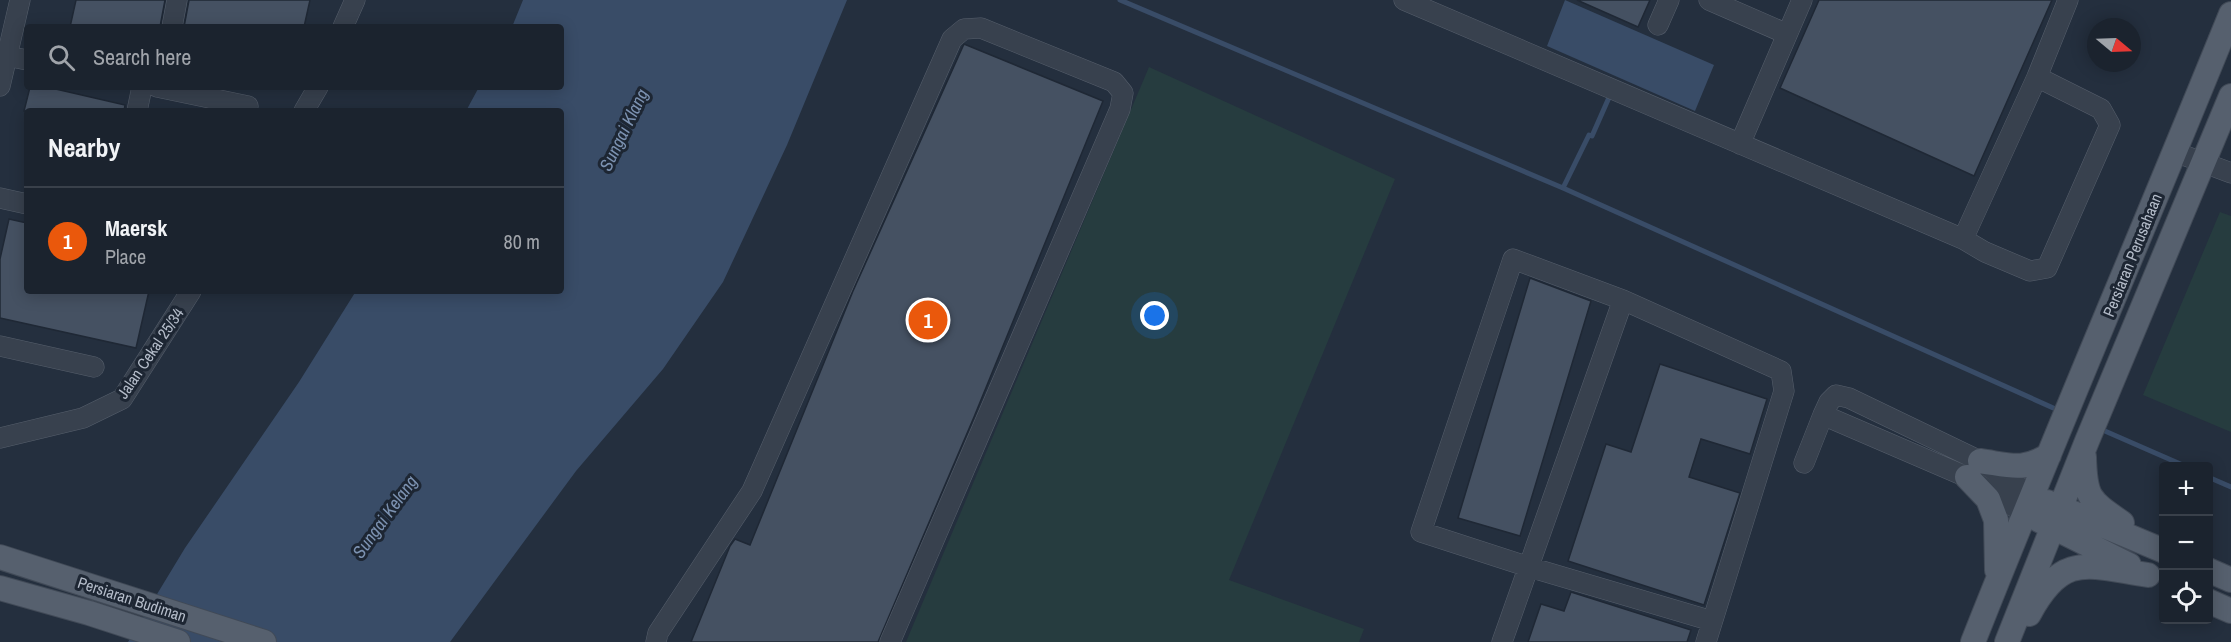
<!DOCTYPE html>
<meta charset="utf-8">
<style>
body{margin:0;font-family:"Archivo Narrow",sans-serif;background:#242b36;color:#f1f3f6}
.controls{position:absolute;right:18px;bottom:18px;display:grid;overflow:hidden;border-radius:6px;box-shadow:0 3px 15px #0003}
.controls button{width:54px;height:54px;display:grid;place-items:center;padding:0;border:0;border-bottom:2px solid #39404a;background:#1b232e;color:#f1f3f6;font:30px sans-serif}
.compass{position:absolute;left:2087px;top:18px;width:54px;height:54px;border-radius:50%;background:#1b232e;box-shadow:0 3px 15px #0003;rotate:109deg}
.you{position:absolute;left:1155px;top:316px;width:21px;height:21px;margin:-15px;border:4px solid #fff;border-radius:50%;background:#1a73e8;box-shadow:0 0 0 9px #1a73e833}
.badge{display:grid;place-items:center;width:39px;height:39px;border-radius:50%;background:#ea580c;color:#fff;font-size:20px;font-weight:700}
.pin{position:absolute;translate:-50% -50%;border:3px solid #fff;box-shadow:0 2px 6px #0006}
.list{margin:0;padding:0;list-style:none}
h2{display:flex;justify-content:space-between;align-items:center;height:78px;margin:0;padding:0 24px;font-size:26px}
h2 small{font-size:20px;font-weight:400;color:#a0a4aa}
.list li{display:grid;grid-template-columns:39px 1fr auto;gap:18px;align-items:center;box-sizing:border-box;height:108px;padding:0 24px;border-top:2px solid #39404a}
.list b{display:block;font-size:22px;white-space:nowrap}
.list p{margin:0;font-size:20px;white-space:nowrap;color:#a0a4aa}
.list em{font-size:20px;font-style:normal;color:#a0a4aa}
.icon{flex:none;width:33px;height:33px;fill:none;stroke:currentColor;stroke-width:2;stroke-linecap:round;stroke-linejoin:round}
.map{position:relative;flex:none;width:2231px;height:642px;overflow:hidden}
.search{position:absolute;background:#1b232e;box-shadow:0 3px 15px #0003;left:24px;top:24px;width:540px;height:66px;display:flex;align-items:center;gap:15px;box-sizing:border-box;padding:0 21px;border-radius:6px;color:#a0a4aa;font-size:22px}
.panel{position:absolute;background:#1b232e;box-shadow:0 3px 15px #0003;left:24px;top:108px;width:540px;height:186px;border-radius:6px}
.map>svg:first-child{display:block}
.green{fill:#263c3f}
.water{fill:#394c67}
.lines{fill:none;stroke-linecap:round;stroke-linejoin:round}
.stream{stroke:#394c67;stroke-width:5}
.building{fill:#455162;stroke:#1f2835;stroke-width:1.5}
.minor-casing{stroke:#565f6c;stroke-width:21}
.major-casing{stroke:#414a57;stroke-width:26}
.minor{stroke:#38414e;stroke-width:20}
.major{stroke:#56606e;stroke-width:24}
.labels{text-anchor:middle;stroke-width:6;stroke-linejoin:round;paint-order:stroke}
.street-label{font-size:16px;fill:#b4bcc9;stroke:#1d2633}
.water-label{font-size:18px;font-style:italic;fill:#7c92b1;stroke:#1d2633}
</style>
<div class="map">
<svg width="2231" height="642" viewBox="0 0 2231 642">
<rect width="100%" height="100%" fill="#242f3e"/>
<path class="green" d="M 1149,67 L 1395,179 L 1229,580 L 1364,629 L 1359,642 L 906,642 Z
M 2220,212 L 2231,216 L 2231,432 L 2143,395 Z"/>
<path class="water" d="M 523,0 L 847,0 L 787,145 L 723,282 L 663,369 L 576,471 L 450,642 L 128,642 L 185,548 L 299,382 L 356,291 L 561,291 L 561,111 L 466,111 L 479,87 L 561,87 L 561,27 L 512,27 Z
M 1565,0 L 1714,65 L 1695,111 L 1547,46 Z"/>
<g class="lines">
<path class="stream" d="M 1120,0 L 1563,188 L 2060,411
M 1563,188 L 1589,135 L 1592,136 L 1611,93
M 2098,428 L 2185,466
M 2208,477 L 2231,487"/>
</g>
<path class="building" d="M 76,0 L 165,0 L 160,27 L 70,27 Z
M 189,0 L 310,0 L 304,27 L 184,27 Z
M 1577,0 L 1650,0 L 1638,27 Z
M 1819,0 L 2052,0 L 1974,176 L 1780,88 Z
M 964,44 L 1103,101 L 974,417 L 878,642 L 691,642 L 730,546 L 735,539 L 750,545 L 853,291 Z
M 30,87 L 47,87 L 125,105 L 124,111 L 24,111 Z
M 9,219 L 27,223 L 27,291 L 149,291 L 136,348 L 0,318 L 0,259 Z
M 1530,278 L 1591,301 L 1520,536 L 1458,518 Z
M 1660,364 L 1767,399 L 1750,454 L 1701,439 L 1689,477 L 1740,493 L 1704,605 L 1568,561 L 1606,444 L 1631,452 Z
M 1571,592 L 1691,630 L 1687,642 L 1528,642 L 1541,604 L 1564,611 Z"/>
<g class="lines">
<defs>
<path id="minor" d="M 1404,0 L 1963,239 L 2037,77 L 2068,0
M 1709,0 L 1787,34
M 1658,25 L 1669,0
M 172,27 L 177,0
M 343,27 L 355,0
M 7,56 L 27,60
M 0,86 L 20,0
M 157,87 L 248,106
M 137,111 L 142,87
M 304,111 L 318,87
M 1740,144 L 1802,0
M 2175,152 L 2231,173
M 0,198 L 27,204
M 1963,239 L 1985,252 L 2030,271 L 2047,268 L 2110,125 L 2101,109 L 2037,77
M 1623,300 L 1513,259 L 1421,532 L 1529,567 L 1712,621
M 0,346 L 94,367
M 0,438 L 83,418 L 122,399 L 191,291
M 1804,463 L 1823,415
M 2024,513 L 1967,477 L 1823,415 L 1829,402 L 1836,395 L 1849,398 L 1980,461 L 2031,495
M 656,642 L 658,633 L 752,491 L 952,39 L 964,29 L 981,28 L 1114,82 L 1123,93 L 1120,109 L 890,642
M 1502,642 L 1623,300 L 1781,371 L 1784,391 L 1706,642"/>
<path id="major" d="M 2084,457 C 2085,498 2089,500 2122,523
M 1980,461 C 2009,465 2023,472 2049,455
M 1967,477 L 1988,499 L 1996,520 L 1997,570
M 2047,502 L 2164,551
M 2039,520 L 2129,565
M 0,557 L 264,642
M 2208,570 L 2231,580
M 0,588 L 89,613 L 178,642
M 2208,601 L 2231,611
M 2029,614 C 2063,551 2088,566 2148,575
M 1973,642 C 2056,432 2146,224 2231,14
M 2007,642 L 2087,441 L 2231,96"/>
</defs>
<use href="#minor" class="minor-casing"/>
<use href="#major" class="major-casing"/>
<use href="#minor" class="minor"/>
<use href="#major" class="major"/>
</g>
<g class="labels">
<g class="street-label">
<text transform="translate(2132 255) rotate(-68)" y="6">Persiaran Perusahaan</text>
<text transform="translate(150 353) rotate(-56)" y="6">Jalan Cekal 25/34</text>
<text transform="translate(132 599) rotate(18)" y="6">Persiaran Budiman</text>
</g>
<g class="water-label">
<text transform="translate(624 130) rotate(-64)" y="6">Sungai Klang</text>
<text transform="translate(385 517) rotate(-54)" y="6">Sungai Kelang</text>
</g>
</g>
</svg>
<div class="controls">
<button>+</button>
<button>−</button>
<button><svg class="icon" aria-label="locate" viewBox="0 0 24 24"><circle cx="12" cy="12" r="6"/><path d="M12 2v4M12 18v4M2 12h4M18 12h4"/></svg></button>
</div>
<svg class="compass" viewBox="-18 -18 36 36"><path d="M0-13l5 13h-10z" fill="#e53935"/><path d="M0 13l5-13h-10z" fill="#a0a4aa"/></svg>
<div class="you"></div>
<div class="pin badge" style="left:928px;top:320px">1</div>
<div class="search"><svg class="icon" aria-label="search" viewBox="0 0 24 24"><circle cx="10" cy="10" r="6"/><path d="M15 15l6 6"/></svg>Search here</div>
<section class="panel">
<h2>Nearby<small></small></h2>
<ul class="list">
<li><span class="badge">1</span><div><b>Maersk</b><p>Place</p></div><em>80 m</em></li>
</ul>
</section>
</div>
